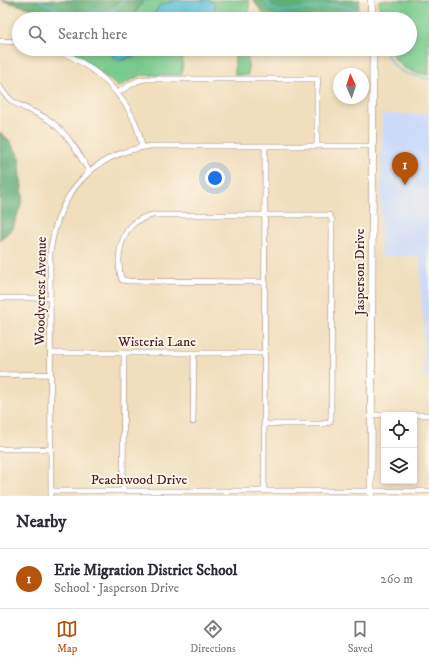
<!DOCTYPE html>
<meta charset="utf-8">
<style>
body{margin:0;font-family:"IM FELL DW Pica",serif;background:#f7f7f7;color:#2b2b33}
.controls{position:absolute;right:12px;bottom:12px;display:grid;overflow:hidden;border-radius:4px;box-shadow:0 2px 6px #0003}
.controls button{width:36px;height:36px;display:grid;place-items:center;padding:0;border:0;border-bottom:1px solid #e1e1e2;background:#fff;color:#2b2b33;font:20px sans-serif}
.compass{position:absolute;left:333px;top:68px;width:36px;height:36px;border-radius:50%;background:#fff;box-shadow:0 2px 6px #0003;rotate:357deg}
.you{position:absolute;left:215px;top:178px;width:14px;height:14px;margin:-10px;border:3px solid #fff;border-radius:50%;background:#1a73e8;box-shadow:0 0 0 6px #1a73e833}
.badge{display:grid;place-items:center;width:26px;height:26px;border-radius:50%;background:#b45309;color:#fff;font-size:13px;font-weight:700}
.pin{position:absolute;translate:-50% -33px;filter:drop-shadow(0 1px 2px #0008)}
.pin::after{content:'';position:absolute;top:21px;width:14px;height:12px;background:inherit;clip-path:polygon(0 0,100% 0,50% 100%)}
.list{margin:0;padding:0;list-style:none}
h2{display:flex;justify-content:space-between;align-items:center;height:52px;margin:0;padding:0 16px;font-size:17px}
h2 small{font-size:13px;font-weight:400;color:#7c7c81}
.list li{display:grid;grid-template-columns:26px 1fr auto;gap:12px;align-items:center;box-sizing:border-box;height:60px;padding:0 16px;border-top:1px solid #e1e1e2}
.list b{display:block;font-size:15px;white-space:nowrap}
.list p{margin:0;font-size:13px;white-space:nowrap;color:#7c7c81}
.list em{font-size:13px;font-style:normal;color:#7c7c81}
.icon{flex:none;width:22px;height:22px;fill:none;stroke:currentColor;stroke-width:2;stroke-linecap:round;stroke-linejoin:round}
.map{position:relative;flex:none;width:429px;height:496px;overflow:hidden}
.search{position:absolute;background:#fff;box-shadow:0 2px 6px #0003;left:12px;right:12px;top:12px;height:44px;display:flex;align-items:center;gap:10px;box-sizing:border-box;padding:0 14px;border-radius:22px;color:#7c7c81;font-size:15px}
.sheet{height:112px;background:#fff}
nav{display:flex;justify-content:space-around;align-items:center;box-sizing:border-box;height:56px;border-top:1px solid #e1e1e2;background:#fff;font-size:11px;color:#7c7c81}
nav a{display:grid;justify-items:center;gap:2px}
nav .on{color:#b45309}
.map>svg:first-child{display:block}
.built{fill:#cddbfa}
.green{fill:#77ca8d;stroke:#60745c}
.forest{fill:#61ae78;stroke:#566652}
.water{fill:#5cc0da;stroke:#537082}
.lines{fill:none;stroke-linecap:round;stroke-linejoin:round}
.stream{stroke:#5cc0da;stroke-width:1.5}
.minor-casing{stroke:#9d7e74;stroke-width:6}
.tertiary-casing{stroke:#9d7e74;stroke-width:8}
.minor{stroke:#fff;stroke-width:5}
.tertiary{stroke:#fff;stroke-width:7}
.labels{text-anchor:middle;stroke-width:4;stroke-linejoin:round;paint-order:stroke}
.street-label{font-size:14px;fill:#4a1f2b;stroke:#fcf5e5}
</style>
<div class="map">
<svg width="429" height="496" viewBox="0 0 429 496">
<rect width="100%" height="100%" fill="#fcf5e5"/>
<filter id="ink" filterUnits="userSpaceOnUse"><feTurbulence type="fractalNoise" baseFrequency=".025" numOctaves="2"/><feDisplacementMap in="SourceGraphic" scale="8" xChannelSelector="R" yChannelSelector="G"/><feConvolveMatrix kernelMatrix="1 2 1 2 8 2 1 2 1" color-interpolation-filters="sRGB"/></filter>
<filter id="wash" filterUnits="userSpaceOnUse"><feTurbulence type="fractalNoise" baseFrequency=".012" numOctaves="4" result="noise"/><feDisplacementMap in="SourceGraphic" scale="16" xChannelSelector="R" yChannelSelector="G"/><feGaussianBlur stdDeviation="0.9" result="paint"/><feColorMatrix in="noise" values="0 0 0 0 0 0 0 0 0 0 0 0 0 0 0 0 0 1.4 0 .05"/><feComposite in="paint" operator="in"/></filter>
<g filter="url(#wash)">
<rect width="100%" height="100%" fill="#f0debc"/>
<path class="built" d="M 382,114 L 429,114 L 429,378 L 423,378 L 424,323 L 421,300 L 420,256 L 380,256 Z"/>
<path class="green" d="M 144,0 L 249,0 L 249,19 L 214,19 L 215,17 L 153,15 L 151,19 L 131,19 Z
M 379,0 L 429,0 L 429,75 C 407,71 400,69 389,49 L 410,49 L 410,19 L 380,19 Z
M 63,49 L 115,49 L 110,53 L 120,61 L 142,53 L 155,52 L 153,49 L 183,49 L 182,75 L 141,75 L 118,87 L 96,69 Z
M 235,49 L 248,49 L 248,75 L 235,75 Z"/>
<path class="forest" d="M 0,0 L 144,0 L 131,19 L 55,19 L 52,14 Z
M 253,0 L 360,0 L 356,19 L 267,19 Z
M 0,132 L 9,140 L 19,156 L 23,198 L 13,228 L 0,240 Z"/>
<path class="water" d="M 177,0 L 210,0 L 215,4 L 214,19 L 151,19 L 160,5 Z
M 115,49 L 153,49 L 156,52 L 142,53 L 119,61 L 110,53 Z"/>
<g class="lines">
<path class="stream" d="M 39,0 L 73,17 L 80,18 L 98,9 L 112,11 L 125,0
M 266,0 L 270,7 L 280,12 L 336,5 L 361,11 L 369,18
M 384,49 C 394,73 406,74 429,79"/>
</g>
</g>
<g filter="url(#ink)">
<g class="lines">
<defs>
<path id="minor" d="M 0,41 L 19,42
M 52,49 C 95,63 135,101 142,147
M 0,87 C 12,109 36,109 53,123 C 68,135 79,154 89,171
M 117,93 L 137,81 L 145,79 L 318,79 L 317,90 L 317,146
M 263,282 L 129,281 L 122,280 C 116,263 119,238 132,225 C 137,220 145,217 152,215 L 329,215 L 332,220 L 331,417 L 330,422 L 322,424 L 264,424
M 0,298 L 50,298
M 51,353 L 263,353
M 0,375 L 51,374
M 371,415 L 384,415
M 414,415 L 429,415
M 193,422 L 194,353
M 0,449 L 51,449
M 51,491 L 429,491
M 123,491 L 124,353
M 264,491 L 265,146
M 51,496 L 50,253 C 58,194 90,154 151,146 L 373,146"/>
<path id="tertiary" d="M 371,0 L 372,19
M 371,496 L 373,49"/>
</defs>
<use href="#minor" class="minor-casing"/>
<use href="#tertiary" class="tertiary-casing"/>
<use href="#minor" class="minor"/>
<use href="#tertiary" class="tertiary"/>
</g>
</g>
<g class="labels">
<g class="street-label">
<text transform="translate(359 272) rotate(-90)" y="5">Jasperson Drive</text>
<text transform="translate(40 291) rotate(-89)" y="5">Woodycrest Avenue</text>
<text x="157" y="346">Wisteria Lane</text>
<text x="139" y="484">Peachwood Drive</text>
</g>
</g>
</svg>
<div class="controls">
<button><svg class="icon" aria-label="locate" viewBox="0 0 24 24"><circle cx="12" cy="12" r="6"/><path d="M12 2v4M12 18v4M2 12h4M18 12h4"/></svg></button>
<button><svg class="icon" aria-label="layers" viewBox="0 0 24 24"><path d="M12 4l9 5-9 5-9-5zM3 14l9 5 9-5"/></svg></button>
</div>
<svg class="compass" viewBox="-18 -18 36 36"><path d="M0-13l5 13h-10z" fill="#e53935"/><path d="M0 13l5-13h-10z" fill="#7c7c81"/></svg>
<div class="you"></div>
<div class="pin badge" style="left:405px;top:185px">1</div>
<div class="search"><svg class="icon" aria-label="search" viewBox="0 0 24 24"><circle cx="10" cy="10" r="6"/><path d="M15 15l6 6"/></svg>Search here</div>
</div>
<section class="sheet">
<h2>Nearby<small></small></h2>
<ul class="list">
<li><span class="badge">1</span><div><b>Erie Migration District School</b><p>School · Jasperson Drive</p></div><em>260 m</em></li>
</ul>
</section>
<nav>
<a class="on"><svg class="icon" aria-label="map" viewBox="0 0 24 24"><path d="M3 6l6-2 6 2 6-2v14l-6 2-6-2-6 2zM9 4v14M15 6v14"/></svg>Map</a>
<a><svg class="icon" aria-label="directions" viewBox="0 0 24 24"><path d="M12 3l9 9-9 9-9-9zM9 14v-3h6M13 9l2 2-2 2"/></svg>Directions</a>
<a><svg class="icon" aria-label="saved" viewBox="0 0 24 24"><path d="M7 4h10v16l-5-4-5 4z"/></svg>Saved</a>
</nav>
